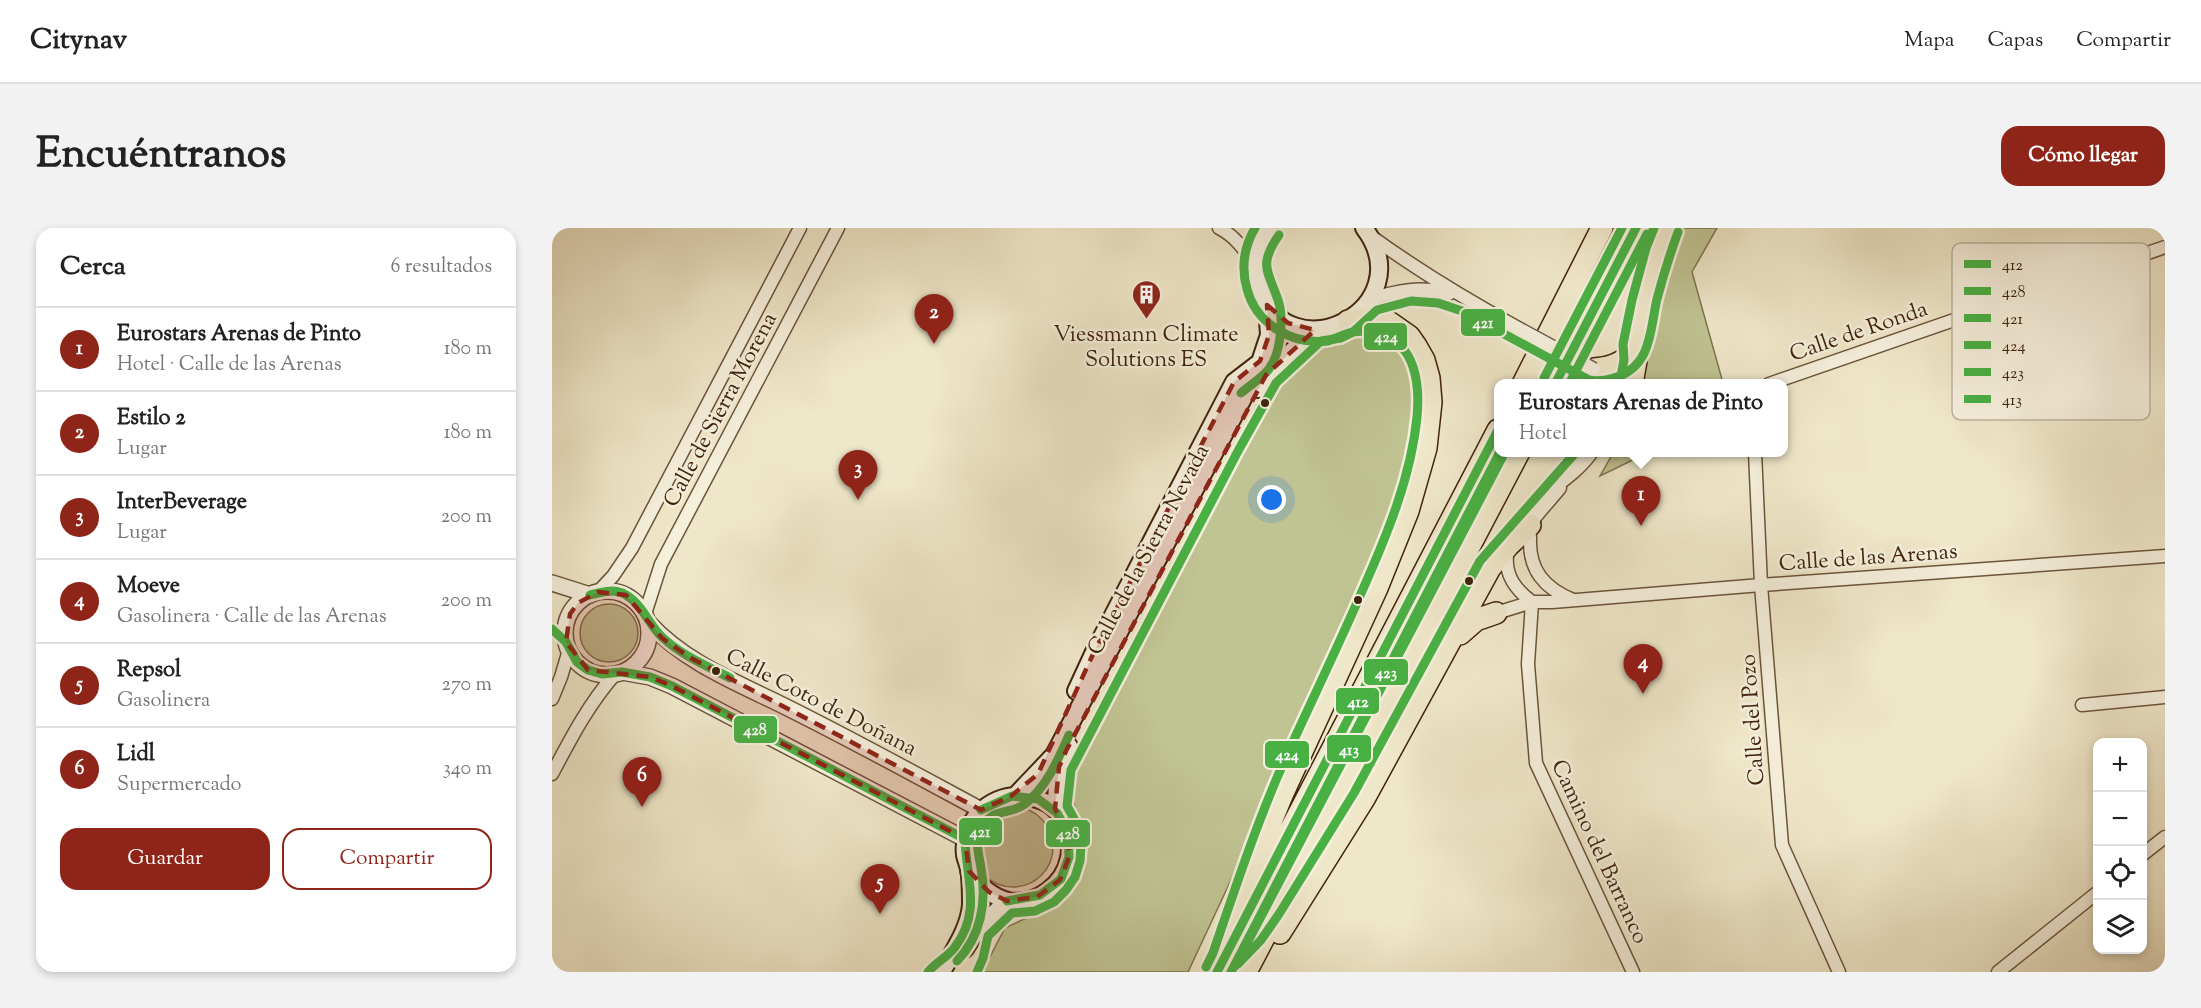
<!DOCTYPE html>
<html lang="es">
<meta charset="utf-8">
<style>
body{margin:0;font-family:"Sorts Mill Goudy",serif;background:#f2f2f2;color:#222}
.controls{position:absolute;right:18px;bottom:18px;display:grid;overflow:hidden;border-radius:12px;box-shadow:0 3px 9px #0003}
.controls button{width:54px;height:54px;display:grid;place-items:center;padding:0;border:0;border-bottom:2px solid #e0e0e0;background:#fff;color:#222;font:30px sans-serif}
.you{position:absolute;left:720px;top:272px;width:21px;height:21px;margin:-15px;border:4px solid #fff;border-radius:50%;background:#1a73e8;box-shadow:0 0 0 9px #1a73e833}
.badge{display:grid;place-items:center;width:39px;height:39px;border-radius:50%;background:#8f2418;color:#fff;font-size:20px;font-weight:700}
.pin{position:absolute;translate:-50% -50px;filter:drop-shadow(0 2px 3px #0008)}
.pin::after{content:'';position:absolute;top:32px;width:21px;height:18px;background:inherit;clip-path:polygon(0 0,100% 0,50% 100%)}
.popup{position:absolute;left:942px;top:151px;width:294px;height:78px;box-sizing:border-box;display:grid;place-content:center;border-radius:12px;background:#fff;filter:drop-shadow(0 2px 4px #0005);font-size:20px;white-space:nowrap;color:#767676}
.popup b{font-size:22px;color:#222}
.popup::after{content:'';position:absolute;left:50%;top:100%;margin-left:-12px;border:12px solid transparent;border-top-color:#fff}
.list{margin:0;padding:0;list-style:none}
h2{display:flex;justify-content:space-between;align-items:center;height:78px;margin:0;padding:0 24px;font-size:26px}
h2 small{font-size:20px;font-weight:400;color:#767676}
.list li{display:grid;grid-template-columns:39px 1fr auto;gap:18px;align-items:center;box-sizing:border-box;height:84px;padding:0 24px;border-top:2px solid #e0e0e0}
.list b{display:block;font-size:22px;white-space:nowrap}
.list p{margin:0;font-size:20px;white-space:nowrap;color:#767676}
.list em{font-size:20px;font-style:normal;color:#767676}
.actions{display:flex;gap:12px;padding:18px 24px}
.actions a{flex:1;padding:14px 0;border:2px solid #8f2418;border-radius:18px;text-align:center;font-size:21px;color:#8f2418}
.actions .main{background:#8f2418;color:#fff}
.icon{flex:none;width:33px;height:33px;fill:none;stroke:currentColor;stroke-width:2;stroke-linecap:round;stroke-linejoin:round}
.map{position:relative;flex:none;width:1613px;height:744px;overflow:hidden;border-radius:18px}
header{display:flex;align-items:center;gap:36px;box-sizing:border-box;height:84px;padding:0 30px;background:#fff;border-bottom:2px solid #e0e0e0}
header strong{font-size:28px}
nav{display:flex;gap:33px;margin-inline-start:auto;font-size:21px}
.intro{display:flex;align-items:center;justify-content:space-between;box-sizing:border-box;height:144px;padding:0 36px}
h1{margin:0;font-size:42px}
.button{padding:15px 27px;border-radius:18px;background:#8f2418;color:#fff;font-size:21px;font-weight:700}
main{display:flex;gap:36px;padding:0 36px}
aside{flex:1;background:#fff;border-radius:18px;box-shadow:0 3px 9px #0003}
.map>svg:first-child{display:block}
.green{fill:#c0c392;stroke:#80734e;stroke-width:1.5}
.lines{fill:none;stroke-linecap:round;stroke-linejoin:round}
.minor-casing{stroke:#6b543a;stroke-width:15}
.tertiary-casing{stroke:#6b543a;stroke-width:18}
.secondary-casing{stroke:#3f230b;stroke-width:20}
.motorway-casing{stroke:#3f230b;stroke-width:24}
.minor{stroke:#f5efdc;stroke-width:12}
.tertiary{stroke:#f5efdc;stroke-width:15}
.secondary{stroke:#f5efdc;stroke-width:16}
.motorway{stroke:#efe7c9;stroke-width:21}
.minor-bridge-casing{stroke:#6b543a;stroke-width:15;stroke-linecap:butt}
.minor-bridge{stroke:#f5efdc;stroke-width:12}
.bus-1-casing{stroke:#f5efdc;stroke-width:14}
.bus-2-casing{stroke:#f5efdc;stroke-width:14}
.bus-3-casing{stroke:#f5efdc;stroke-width:14}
.bus-4-casing{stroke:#f5efdc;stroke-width:14}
.bus-5-casing{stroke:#f5efdc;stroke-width:14}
.bus-6-casing{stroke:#f5efdc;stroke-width:14}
.bus-1{stroke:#49b044;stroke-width:9}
.bus-2{stroke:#49b044;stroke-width:9}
.bus-3{stroke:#49b044;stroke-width:9}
.bus-4{stroke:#49b044;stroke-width:9}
.bus-5{stroke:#49b044;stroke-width:9}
.bus-6{stroke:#49b044;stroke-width:9}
.marked{fill:#8f2418;fill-opacity:0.2;stroke:#8f2418;stroke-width:4.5;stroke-dasharray:12 8;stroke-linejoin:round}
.bus-dot{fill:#3f230b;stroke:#f5efdc;stroke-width:2}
.labels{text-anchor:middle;stroke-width:5;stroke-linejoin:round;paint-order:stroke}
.street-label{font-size:22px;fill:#3f230b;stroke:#f5efdc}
.poi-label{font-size:22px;fill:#3f230b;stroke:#f5efdc}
.key{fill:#f5efdc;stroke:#beb29d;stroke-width:1.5}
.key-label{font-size:16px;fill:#3f230b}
.line-badge{stroke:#f5efdc;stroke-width:2}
.badge-label{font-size:16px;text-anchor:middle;font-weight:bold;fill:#fff}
</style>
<header>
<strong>Citynav</strong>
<nav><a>Mapa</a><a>Capas</a><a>Compartir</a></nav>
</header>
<div class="intro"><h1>Encuéntranos</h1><a class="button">Cómo llegar</a></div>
<main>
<aside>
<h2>Cerca<small>6 resultados</small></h2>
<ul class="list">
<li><span class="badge">1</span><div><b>Eurostars Arenas de Pinto</b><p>Hotel · Calle de las Arenas</p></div><em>180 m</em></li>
<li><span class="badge">2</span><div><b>Estilo 2</b><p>Lugar</p></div><em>180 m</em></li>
<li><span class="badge">3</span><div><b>InterBeverage</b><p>Lugar</p></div><em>200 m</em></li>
<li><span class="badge">4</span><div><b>Moeve</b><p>Gasolinera · Calle de las Arenas</p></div><em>200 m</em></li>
<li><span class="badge">5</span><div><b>Repsol</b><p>Gasolinera</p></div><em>270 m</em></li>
<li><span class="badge">6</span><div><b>Lidl</b><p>Supermercado</p></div><em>340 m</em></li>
</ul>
<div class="actions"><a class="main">Guardar</a><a>Compartir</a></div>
</aside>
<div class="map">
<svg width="1613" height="744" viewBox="0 0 1613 744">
<rect width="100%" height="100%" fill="#efe7c9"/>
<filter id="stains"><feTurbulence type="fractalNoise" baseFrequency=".00333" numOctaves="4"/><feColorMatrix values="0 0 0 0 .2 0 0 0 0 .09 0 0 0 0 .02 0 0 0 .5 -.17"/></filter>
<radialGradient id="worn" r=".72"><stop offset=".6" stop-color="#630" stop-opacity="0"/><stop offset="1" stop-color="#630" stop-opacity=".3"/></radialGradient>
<path class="green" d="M 1125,0 L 1165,0 L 1140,44 L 1171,155 L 1085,156 L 1091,138 L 1109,32 Z
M 818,102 L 852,120 L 869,173 L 854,249 L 802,374 L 714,577 L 636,744 L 430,744 L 453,700 L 505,676 L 526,644 L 529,601 L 516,554 L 566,446 L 630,329 L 704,178 L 733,144 L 776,111 Z
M 1061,225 L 1061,224 L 1095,225 L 1048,248 Z
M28 405a29 29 0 1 1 58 0a29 29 0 1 1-58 0Z
M421 619a40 40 0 1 1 80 0a40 40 0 1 1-80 0Z"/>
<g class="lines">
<defs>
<path id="minor" d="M 667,0 C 683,8 693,22 702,37
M 816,6 C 865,42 915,72 968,101
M 818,71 C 844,63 870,57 897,66
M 1217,156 L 1613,19
M 1203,224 L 1209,357 L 1230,617 L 1287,744
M 1008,260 C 1002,268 981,290 978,297 C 977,301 978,308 978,311 C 977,342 992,360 1021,372
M 46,364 L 61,348 L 80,320 L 248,0
M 980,374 L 976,436 L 984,535 L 1081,744
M 980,374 C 964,362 953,348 955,328 C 961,271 1012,264 1040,224
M 944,385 L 980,374 L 1000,374 L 1209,357 L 1613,328
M 93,386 L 109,336 L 286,0
M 0,471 L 9,449 L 17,422
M 1530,477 L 1613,469
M 0,546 C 19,510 36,477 63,446
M 1590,627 L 1613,609
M 1446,744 L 1546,664"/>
<path id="tertiary" d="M 0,355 L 38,367
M13 405a42 42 0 1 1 84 0a42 42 0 1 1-84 0Z
M 97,395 C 134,436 191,457 240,482 C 304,514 366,548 429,582
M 70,444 L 98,449 L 120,458 L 413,611"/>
<path id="secondary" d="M 717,0 C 704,15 699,37 705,56 C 736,151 872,79 812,0
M 706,161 L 714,147 L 763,102
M 524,463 L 542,424 L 682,154 L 708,134
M 463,568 L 502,527 L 704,146 L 717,107 L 715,77
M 503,581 L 507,539 L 517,518
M 413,721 L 425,702 L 455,673
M 390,744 C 401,723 417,701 419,677 C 419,666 419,651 417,641 C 416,636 414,632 413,627 C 409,595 436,567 467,568 C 482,569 498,573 507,586 C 515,599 520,615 517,630 C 512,656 485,678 456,673 C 440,669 426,656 417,643"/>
<path id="motorway" d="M 1042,141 C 1054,140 1067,138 1076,128 C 1091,113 1088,90 1093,71 C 1099,47 1106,23 1115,0
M 971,156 L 1050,0
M 1003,156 L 1084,0
M 1080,156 L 1084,133 L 1083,118
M 908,406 L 924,392 L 944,385
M 703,670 L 946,202
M 728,705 L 812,571 L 938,340 L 956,318 L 978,297
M 672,730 L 709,618 L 731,565 L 825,360 L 856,283 L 874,220 L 879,174 L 877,150 L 872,132 L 864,118 L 857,108 L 837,94 L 818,91 L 796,93
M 694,744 L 967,224"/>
</defs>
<use href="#minor" class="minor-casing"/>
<use href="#tertiary" class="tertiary-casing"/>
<use href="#secondary" class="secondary-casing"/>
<use href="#motorway" class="motorway-casing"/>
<use href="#minor" class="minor"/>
<use href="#tertiary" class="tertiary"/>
<use href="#secondary" class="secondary"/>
<use href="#motorway" class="motorway"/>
<defs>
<path id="minor-bridge" d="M 968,101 L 1042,141"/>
</defs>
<use href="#minor-bridge" class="minor-bridge-casing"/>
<use href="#minor-bridge" class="minor-bridge"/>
<defs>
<path id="bus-1" d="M 1003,156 L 1084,0
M 665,744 L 946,202"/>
<path id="bus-2" d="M 38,367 C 50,364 63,360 74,367 C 90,376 97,397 110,409 C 129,427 155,438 178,450
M 0,401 L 14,414 L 25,434 L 36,442 L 50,446 L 70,444 L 98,449 L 120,458 L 413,611
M 429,582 L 460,568 L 486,571 L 505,585 L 516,605 L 517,629 L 509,651 L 488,667 L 455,673
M 376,744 C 384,734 396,729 403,719 C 430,684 414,649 413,611"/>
<path id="bus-3" d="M 689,165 C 698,157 710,150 717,141 C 729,125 732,90 726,72 C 716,43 706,37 727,7
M 405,733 C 429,708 435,674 429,640 C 427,627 423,616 428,604 C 438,578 457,588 473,576 C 495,558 506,532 517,507
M 425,744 L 431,730 L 436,708 L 460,685 L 483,683 L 502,674 L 514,662 L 523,649 L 528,633 L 529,617 L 527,600 L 515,578 L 519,542 L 686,223 L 724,155 L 769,113 L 789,110 L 801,104 L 825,82 L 859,73 L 886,75 L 910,83 L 1037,152 C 1046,154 1056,152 1065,149 C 1100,137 1098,101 1105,71 C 1111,48 1118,26 1126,4"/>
<path id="bus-4" d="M 1068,154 L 1072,132 L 1071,116 L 1080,72 L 1094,20 L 1102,0
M 686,736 L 709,712 L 727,686 L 802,565 L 928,333 L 1024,224
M 654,739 L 661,725 C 685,655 708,585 739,518 C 763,466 788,414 811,361 C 835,307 859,249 865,189 C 868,157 864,116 828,106 C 820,104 809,102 801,104 C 792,106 784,111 775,113 C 740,117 704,96 695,61 C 689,40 692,19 703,0"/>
<path id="bus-5" d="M 1017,156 L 1095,6
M 679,744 L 948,224"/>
<path id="bus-6" d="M 992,150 L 1070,0
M 683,738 L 953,224"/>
</defs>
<use href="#bus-1" class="bus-1-casing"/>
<use href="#bus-2" class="bus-2-casing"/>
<use href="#bus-3" class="bus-3-casing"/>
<use href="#bus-4" class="bus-4-casing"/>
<use href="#bus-5" class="bus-5-casing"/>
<use href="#bus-6" class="bus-6-casing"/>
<use href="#bus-1" class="bus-1"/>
<use href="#bus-2" class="bus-2"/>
<use href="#bus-3" class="bus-3"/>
<use href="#bus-4" class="bus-4"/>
<use href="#bus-5" class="bus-5"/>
<use href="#bus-6" class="bus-6"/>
</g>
<path class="marked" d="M 715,77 L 736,95 L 763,102 L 714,147 L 514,523 L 507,539 L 503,581 L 514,600 L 518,627 L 508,652 L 485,669 L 455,673 L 437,664 L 417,643 L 413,611 L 120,458 L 98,449 L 36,442 L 14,414 L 18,386 L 26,375 L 46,364 L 74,367 L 110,410 L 137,429 L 429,582 L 459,568 L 486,546 L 542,424 L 682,154 L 708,133 L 717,107 Z"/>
<defs>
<symbol id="building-pin" viewBox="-11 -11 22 30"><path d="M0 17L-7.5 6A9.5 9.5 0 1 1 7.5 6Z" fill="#8f2418" stroke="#f5efdc"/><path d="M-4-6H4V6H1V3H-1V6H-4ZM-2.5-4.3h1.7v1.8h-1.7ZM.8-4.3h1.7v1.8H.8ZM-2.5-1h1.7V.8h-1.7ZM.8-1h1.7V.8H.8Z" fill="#fff"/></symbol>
</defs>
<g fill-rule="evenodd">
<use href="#building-pin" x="578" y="50" width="33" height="45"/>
</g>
<g class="bus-dot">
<circle cx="713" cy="175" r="5"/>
<circle cx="917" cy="353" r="5"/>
<circle cx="806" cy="372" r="5"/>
<circle cx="164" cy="443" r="5"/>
</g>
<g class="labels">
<g class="street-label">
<text transform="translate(1306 102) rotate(-19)" y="8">Calle de Ronda</text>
<text transform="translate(167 181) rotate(-62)" y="8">Calle de Sierra Morena</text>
<text transform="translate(595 321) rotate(-62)" y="8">Calle de la Sierra Nevada</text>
<text transform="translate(1316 328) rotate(-4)" y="8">Calle de las Arenas</text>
<text transform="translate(270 473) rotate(27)" y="8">Calle Coto de Doñana</text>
<text transform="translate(1199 492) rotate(-94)" y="8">Calle del Pozo</text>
<text transform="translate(1049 623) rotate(65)" y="8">Camino del Barranco</text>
</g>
<g class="poi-label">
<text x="594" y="113">Viessmann Climate<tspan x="594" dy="25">Solutions ES</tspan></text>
</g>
</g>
<rect x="1400" y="15" width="198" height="177" rx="9" class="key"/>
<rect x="1412" y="32" width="27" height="8" fill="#49b044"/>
<rect x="1412" y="59" width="27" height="8" fill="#49b044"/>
<rect x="1412" y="86" width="27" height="8" fill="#49b044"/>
<rect x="1412" y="113" width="27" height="8" fill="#49b044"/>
<rect x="1412" y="140" width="27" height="8" fill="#49b044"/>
<rect x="1412" y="167" width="27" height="8" fill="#49b044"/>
<g class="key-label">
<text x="1450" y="42">412</text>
<text x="1450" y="69">428</text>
<text x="1450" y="96">421</text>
<text x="1450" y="123">424</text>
<text x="1450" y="150">423</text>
<text x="1450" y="177">413</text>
</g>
<g class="line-badge">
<rect x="908" y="80" width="46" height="29" rx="6" fill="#49b044"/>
<rect x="811" y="94" width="45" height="29" rx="6" fill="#49b044"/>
<rect x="811" y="430" width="46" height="28" rx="6" fill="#49b044"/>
<rect x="783" y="459" width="45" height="28" rx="6" fill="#49b044"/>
<rect x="181" y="487" width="45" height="29" rx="6" fill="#49b044"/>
<rect x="774" y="506" width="46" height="29" rx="6" fill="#49b044"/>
<rect x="712" y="512" width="46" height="29" rx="6" fill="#49b044"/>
<rect x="406" y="589" width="45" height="29" rx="6" fill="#49b044"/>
<rect x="493" y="591" width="46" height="29" rx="6" fill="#49b044"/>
</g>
<g class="badge-label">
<text x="931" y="100">421</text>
<text x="834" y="114">424</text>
<text x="834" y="450">423</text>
<text x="806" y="479">412</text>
<text x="203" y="507">428</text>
<text x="797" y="527">413</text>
<text x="735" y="532">424</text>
<text x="428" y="609">421</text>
<text x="516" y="611">428</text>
</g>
<rect width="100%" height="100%" filter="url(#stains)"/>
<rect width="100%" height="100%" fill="url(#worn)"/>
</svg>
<div class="controls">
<button>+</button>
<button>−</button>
<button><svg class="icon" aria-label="locate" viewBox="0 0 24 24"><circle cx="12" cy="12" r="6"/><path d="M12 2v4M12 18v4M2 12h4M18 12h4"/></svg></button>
<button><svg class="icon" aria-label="layers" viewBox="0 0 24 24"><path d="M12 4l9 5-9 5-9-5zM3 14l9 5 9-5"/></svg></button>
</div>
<div class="you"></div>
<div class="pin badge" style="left:1089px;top:298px">1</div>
<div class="popup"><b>Eurostars Arenas de Pinto</b>Hotel</div>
<div class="pin badge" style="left:382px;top:116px">2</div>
<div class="pin badge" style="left:306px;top:272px">3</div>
<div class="pin badge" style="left:1091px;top:466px">4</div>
<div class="pin badge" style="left:328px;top:686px">5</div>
<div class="pin badge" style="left:90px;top:579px">6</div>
</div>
</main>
